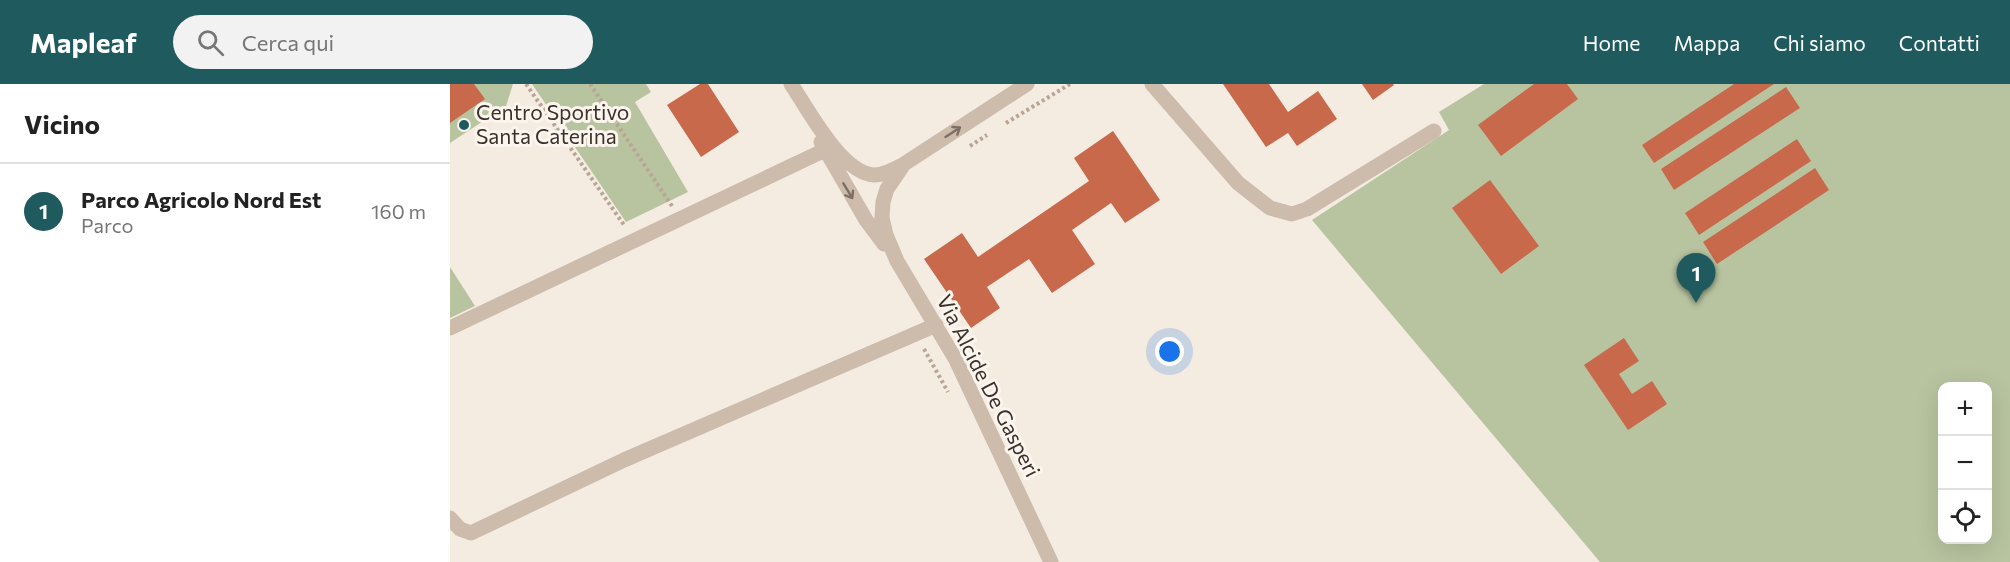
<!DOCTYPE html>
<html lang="it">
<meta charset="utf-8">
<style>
body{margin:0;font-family:Commissioner,sans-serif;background:#f2f2f2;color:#222}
.controls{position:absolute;right:18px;bottom:18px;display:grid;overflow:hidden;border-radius:12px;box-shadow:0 6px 24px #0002}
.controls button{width:54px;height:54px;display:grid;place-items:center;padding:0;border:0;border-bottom:2px solid #e0e0e0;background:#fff;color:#222;font:30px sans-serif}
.you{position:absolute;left:720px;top:268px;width:21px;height:21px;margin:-15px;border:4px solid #fff;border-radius:50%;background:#1a73e8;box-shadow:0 0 0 9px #1a73e833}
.badge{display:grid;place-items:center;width:39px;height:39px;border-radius:50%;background:#1f5a5e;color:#fff;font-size:20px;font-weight:700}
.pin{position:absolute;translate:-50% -50px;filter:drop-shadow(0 2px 3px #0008)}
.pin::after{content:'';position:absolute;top:32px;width:21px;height:18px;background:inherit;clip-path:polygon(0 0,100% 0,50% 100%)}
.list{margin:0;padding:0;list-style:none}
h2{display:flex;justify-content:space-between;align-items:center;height:78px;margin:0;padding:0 24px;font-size:26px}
h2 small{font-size:20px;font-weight:400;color:#767676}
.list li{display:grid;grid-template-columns:39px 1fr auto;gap:18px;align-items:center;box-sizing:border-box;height:96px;padding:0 24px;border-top:2px solid #e0e0e0}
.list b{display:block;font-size:22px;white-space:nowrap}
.list p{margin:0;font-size:20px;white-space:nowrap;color:#767676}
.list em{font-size:20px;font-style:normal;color:#767676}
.icon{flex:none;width:33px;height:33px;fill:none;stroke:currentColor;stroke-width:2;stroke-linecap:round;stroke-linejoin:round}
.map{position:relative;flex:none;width:1560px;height:478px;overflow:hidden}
header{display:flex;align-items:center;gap:36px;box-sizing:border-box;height:84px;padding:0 30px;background:#1f5a5e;color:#fff}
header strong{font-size:28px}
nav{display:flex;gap:33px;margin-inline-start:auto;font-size:21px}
.search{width:420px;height:54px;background:#f2f2f2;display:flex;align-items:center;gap:15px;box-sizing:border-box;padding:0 21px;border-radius:33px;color:#767676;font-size:22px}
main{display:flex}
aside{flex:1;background:#fff}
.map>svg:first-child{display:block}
.green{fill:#b8c4a0;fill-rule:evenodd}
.building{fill:#c8694b}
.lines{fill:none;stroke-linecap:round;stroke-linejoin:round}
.path{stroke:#b9a596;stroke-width:4;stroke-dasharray:3 3;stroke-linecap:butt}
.minor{stroke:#cdbbac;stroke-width:15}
.oneway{stroke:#7d6f65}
.poi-dot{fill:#1f5a5e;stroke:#fbf5ee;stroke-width:2}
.labels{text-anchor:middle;stroke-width:6;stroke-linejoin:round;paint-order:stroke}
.poi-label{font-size:21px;fill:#3b302b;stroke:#fbf5ee;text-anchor:start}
.street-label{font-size:21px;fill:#3b302b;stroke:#fbf5ee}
</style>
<header>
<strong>Mapleaf</strong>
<div class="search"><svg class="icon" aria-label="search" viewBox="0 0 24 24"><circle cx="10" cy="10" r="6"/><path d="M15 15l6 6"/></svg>Cerca qui</div>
<nav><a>Home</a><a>Mappa</a><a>Chi siamo</a><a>Contatti</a></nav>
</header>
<main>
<aside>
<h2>Vicino<small></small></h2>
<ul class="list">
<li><span class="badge">1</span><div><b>Parco Agricolo Nord Est</b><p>Parco</p></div><em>160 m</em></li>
</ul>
</aside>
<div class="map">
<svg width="1560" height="478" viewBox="0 0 1560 478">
<rect width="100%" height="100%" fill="#f4ebe1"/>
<path class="green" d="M 0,0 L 63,0 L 56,22 L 0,59 Z
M 82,0 L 196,0 L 201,8 L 185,18 L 238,108 L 176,138 Z
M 1034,0 L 1560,0 L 1560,478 L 1150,478 L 862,136 L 999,46 L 989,28 ZM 1492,302 L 1538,302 L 1538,456 L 1492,456 Z
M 0,183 L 25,222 L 0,234 Z"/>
<path class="building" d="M 0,0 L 24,0 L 35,15 L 0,39 Z
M 250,0 L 258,0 L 289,48 L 251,73 L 217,21 Z
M 773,0 L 819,0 L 838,28 L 868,7 L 887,35 L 847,62 L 838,49 L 816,63 Z
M 912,0 L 943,0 L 944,1 L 923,16 Z
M 1084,0 L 1117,0 L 1128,15 L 1051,72 L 1028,41 Z
M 1284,0 L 1324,0 L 1204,79 L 1192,61 Z
M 1336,3 L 1350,24 L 1224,106 L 1211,85 Z
M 663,47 L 710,116 L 675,139 L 661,119 L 622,146 L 645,180 L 602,209 L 579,175 L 537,203 L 550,224 L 521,244 L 474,175 L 512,149 L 528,173 L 639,97 L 624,74 Z
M 1347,55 L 1361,77 L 1249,151 L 1235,129 Z
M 1365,84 L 1379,106 L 1267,180 L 1253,158 Z
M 1040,96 L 1089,162 L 1051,190 L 1002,124 Z
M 1174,254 L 1189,277 L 1169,290 L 1182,310 L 1202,297 L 1217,320 L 1178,346 L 1134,281 Z"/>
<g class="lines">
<path class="path" d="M 76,0 L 174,141
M 140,0 L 222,122
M 556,39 L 620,0
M 520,62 L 537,51
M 474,265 L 498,308"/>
<path class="minor" d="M 341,0 C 358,25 391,89 424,91 C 435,91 445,85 454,80 L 577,0
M 702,0 L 788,99 L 820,124 L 842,130 L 857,125 L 984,47
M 371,58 L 416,136 L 434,160
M 454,80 L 437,105 L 433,118 L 432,134 L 436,151 L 447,177 L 506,276 L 601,478
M 0,244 L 375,66
M 0,434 L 10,445 L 21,449 L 174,376 L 486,241"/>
</g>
<defs><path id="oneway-shaft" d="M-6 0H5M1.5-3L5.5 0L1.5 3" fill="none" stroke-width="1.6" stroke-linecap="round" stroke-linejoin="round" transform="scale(1.5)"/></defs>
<g class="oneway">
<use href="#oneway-shaft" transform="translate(503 48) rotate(-33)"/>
<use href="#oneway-shaft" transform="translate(398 107) rotate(59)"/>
</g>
<circle class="poi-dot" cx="14" cy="41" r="6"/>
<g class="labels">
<g class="poi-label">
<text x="26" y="36">Centro Sportivo<tspan x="26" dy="24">Santa Caterina</tspan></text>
</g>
<g class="street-label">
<text transform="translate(538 302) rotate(63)" y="7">Via Alcide De Gasperi</text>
</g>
</g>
</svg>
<div class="controls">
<button>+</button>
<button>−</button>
<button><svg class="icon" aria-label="locate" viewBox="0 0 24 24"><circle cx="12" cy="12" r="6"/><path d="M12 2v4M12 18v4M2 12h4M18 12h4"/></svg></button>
</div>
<div class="you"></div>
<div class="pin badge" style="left:1246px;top:219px">1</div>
</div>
</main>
